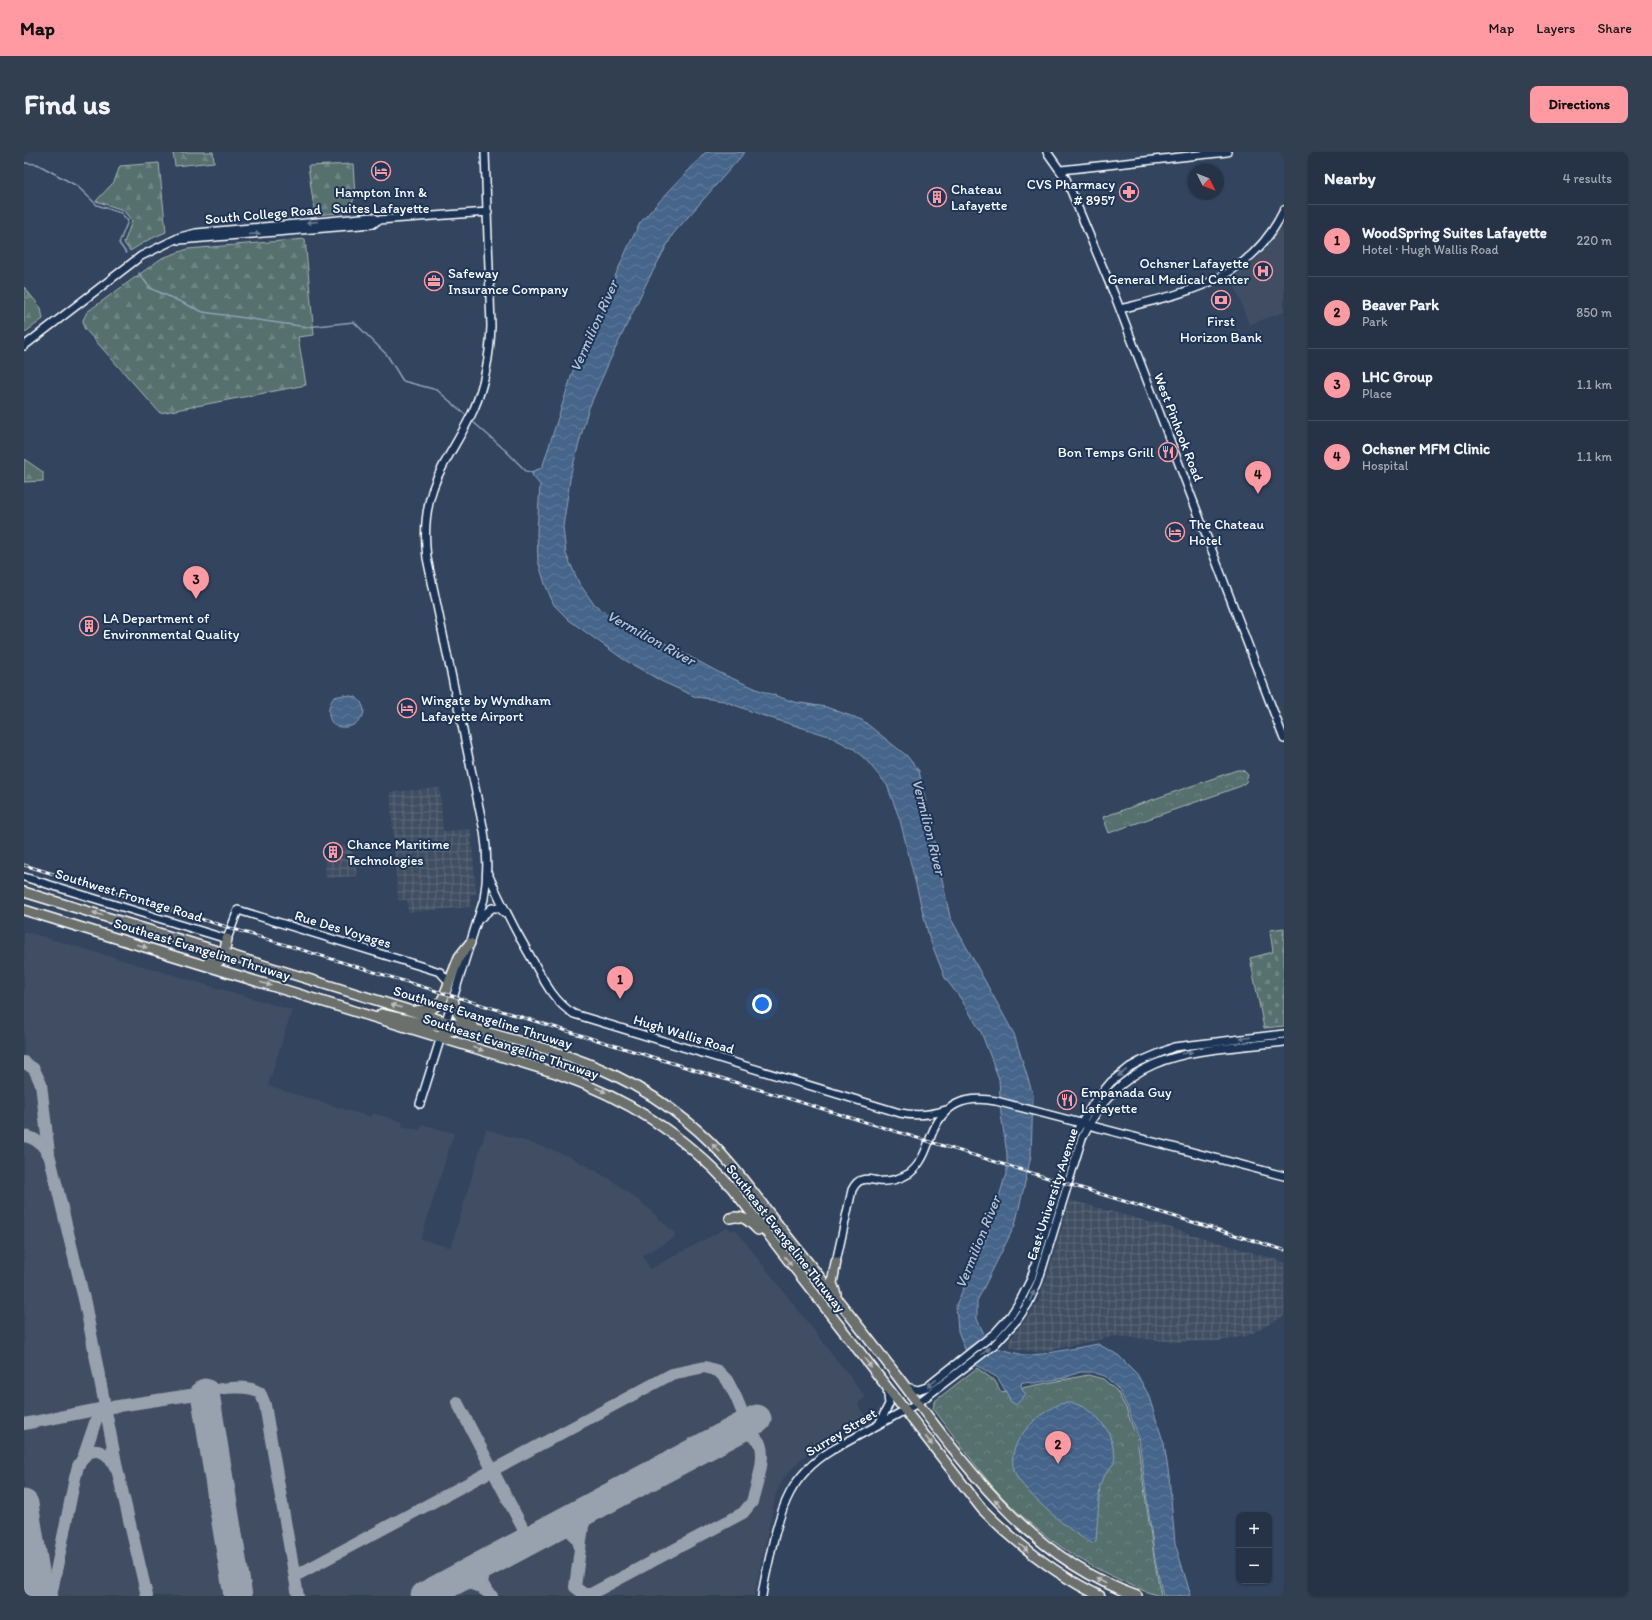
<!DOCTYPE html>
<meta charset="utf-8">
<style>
body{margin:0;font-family:Itim,sans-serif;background:#323f51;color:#f1f3f6}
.controls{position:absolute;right:12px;bottom:12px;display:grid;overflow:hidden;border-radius:8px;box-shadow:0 1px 3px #0004}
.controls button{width:36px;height:36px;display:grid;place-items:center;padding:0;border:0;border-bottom:1px solid #424e5f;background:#263346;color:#f1f3f6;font:20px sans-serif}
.compass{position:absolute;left:1164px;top:12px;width:36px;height:36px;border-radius:50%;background:#263346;box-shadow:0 1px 3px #0004;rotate:132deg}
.you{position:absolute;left:738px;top:852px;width:14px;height:14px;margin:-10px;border:3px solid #fff;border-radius:50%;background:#1a73e8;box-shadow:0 0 0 6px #1a73e833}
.badge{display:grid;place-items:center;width:26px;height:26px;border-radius:50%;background:#ff9aa2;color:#111;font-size:13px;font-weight:700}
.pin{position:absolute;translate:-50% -33px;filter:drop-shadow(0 1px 2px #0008)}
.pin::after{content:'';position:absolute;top:21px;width:14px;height:12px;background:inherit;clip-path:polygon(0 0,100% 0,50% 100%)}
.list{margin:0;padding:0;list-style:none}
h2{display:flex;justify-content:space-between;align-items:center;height:52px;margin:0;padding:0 16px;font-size:17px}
h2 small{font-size:13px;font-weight:400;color:#a4aab3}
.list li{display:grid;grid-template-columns:26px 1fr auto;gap:12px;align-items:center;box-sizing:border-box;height:72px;padding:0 16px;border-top:1px solid #424e5f}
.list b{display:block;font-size:15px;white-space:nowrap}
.list p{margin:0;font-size:13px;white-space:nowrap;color:#a4aab3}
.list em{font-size:13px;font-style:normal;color:#a4aab3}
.map{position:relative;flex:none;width:1260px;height:1444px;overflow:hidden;border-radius:8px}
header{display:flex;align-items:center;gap:24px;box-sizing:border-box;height:56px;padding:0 20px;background:#ff9aa2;color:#111}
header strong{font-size:19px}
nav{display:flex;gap:22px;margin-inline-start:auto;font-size:14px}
.intro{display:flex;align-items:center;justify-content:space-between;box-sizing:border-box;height:96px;padding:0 24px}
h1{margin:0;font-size:28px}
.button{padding:10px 18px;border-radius:8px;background:#ff9aa2;color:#111;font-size:14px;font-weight:700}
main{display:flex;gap:24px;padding:0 24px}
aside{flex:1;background:#263346;border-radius:8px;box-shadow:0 1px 3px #0004}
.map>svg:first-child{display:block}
.built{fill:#414e62}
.industrial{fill:url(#industrial-grid)}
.forest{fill:url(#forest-firs);stroke:#aab7b6}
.cemetery{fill:url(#cemetery-stones);stroke:#aab7b6}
.park{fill:url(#park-crowns);stroke:#aab7b6}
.water{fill:url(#water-waves);stroke:#8fa3b9}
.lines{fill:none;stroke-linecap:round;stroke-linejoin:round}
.stream{stroke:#8fa3b9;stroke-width:1.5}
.taxiway{stroke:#98a2ae;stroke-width:12}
.runway{stroke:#98a2ae;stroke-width:29}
.secondary-casing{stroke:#fff;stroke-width:10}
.highway-casing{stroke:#fff;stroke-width:12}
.secondary{stroke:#1d3557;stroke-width:7}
.highway{stroke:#6c706d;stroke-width:9}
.rail-casing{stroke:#fff;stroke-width:3}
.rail{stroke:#1d3557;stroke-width:1.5;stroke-dasharray:4.5;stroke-linecap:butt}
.oneway{fill:#6c7c92}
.oneway2{fill:#bdbfbd}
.labels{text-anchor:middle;stroke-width:4;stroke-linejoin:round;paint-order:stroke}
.poi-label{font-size:14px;fill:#fff;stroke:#1d3557;text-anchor:start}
.street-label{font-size:14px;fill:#fff;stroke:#1d3557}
.water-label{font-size:15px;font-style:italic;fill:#b5c1d0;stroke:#1d3557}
</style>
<header>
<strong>Map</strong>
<nav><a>Map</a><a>Layers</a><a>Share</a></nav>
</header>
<div class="intro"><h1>Find us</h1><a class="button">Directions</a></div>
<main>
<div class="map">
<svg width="1260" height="1444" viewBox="0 0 1260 1444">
<defs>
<pattern id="industrial-grid" width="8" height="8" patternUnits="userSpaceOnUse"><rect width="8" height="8" fill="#414e62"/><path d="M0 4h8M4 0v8" fill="none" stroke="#5e697a"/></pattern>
<pattern id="forest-firs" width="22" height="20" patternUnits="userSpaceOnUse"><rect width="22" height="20" fill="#546f6d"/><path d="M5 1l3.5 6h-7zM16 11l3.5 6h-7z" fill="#6e8583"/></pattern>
<pattern id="cemetery-stones" width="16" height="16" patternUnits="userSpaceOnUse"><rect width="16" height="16" fill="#546f6d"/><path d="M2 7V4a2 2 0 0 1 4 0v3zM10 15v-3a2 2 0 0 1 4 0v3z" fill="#6e8583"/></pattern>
<pattern id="park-crowns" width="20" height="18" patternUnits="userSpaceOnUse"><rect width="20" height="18" fill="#546f6d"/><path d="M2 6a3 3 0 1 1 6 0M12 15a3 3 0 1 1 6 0" fill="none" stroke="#6e8583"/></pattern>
<pattern id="water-waves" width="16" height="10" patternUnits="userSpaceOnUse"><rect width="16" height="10" fill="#45658a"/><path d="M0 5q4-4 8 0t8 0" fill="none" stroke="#617c9c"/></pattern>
</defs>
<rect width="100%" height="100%" fill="#32445e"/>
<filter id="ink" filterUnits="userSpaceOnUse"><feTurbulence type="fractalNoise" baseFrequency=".025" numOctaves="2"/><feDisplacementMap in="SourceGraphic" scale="8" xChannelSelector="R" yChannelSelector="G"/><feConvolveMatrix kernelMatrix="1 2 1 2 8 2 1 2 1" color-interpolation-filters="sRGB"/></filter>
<g filter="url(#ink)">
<path class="built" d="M 1257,75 L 1260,83 L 1260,160 L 1225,173 L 1208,127 L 1227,112 L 1248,89 Z
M 0,779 L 268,858 L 244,934 L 347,965 L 349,961 L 379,970 L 378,974 L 396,978 L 398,972 L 430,981 L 397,1087 L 423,1095 L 427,1094 L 462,977 L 526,997 L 547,1005 L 589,1029 L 623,1055 L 651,1081 L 650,1086 L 646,1088 L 619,1103 L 626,1117 L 704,1075 L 707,1079 L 711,1077 L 842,1245 L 834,1251 L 843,1266 L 799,1289 L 775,1309 L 760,1326 L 752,1342 L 730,1444 L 0,1444 Z"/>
<path class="industrial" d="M 416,636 L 419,679 L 447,677 L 452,742 L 446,743 L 447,755 L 384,760 L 383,748 L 374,748 L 366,640 Z
M 325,693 L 331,705 L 333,724 L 302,726 L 300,695 Z
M 1046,1048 L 1147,1076 L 1260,1110 L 1260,1164 L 1223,1184 L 1195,1189 L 1152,1190 L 1092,1184 L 1017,1200 L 997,1198 L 987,1195 L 984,1190 L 1007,1161 L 1015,1148 L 1025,1119 Z"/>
<path class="forest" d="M 149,0 L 189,0 L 190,10 L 151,14 Z
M 135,11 L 142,80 L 124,88 L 106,99 L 100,91 L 108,69 L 99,58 L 72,49 L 90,30 L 96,14 Z
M 329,12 L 331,43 L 325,60 L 291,63 L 284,14 Z
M 281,87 L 290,183 L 274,185 L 282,233 L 136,261 L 60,176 L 59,168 L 63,160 L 138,106 L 164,97 Z
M 0,135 L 17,156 L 19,167 L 0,181 Z
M 0,307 L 19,320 L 19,329 L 0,330 Z"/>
<path class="cemetery" d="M 1260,776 L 1260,874 L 1240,876 L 1226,806 L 1249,800 L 1246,778 Z"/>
<path class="park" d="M 1213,618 L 1219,618 L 1224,623 L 1222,630 L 1217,634 L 1085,681 L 1079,665 Z
M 953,1216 L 971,1229 L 977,1240 L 1064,1223 L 1079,1227 L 1093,1239 L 1102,1256 L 1113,1287 L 1131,1412 L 1137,1444 C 1122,1441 1107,1433 1092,1426 C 1046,1405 1004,1374 970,1336 C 949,1311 929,1283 909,1256 L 911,1249 Z"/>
<path class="water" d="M 682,0 L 721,0 L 649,82 L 623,130 L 586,208 L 564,258 L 547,321 L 539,375 L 542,402 L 555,431 L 569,451 L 583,462 L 607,476 L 644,493 L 696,521 L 735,538 L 770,550 L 802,555 L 838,568 L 883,604 L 895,619 L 926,765 L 990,882 L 1009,943 L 1007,1004 L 1000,1035 L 991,1073 L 953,1149 L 953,1167 L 960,1182 L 973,1196 L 999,1203 L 1019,1202 L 1074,1192 L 1094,1203 L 1113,1222 L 1124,1242 L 1140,1292 L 1145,1324 L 1151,1391 L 1167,1444 L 1139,1444 L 1131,1408 L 1115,1287 L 1104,1256 L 1095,1238 L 1081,1224 L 1068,1220 L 1056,1220 L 1040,1226 L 1010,1231 L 998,1230 L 997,1233 L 999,1239 L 1002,1242 L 992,1253 L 986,1249 L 985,1245 L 974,1226 L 951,1212 L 941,1197 L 934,1179 L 932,1153 L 963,1085 L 983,1018 L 983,1002 L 977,962 L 975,927 L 957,880 L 937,847 L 921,826 L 905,785 L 876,668 L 863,633 L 843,609 L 830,597 L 805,584 L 737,563 L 700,549 L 672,545 L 637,529 L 599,507 L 545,468 L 530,453 L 521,432 L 514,409 L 513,380 L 516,333 L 508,323 L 509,319 L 518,316 L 549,219 L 572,174 L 592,122 L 604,95 L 616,71 L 631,54 Z
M 320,543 L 332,545 C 359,569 308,589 305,563 C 304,556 306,551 310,545 Z
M 1049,1251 L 1060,1255 L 1074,1266 L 1084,1279 L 1088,1291 L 1091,1304 L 1090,1311 L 1079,1325 L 1076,1333 L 1072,1389 L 1069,1391 C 1052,1386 999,1339 992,1323 C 980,1298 1002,1274 1020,1261 C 1024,1259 1029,1254 1033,1253 C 1038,1251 1044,1251 1049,1251 Z"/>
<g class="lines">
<path class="stream" d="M 0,11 L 13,12 L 53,34 L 73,53 L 97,61 L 104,69 L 95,91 L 102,101
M 115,121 L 126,136 L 179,160 L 283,175 L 330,170 L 363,203 L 379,229 L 413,238 L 443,264
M 447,268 L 481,298 L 502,319 L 509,321"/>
<path class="taxiway" d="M 0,910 L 10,917 L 17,932 L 25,1001
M 0,984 C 13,986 21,994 26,1006 L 61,1151 L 94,1321 L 123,1444
M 173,1242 L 177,1243 L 182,1248 C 183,1245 184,1242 187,1240 C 196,1235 228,1233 236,1241 C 238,1244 240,1250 241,1253 L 274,1444
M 433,1250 L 505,1388
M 0,1272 L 81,1256 L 179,1241
M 59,1306 C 71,1292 85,1301 91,1315
M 528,1376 L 544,1377 L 553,1386 L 556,1395
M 271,1424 L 648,1222 L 681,1215 L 694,1219 L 703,1228 L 712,1245 L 719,1262 L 714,1277 C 720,1280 728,1283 733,1287 C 745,1299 732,1335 728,1350 L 719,1361 L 563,1444
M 424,1431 C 443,1429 453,1431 468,1444
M 464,1440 C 455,1430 457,1420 465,1410
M 567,1442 L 560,1442 L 551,1435 L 559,1374 L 564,1361 L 572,1353
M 27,1444 L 51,1326 L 54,1314 L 59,1306 L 74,1262 L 77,1258 L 81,1256"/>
<path class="runway" d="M 181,1241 L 214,1444
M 0,1352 L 15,1444
M 401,1444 L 733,1267"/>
<defs>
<path id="secondary" d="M 1023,0 L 1042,27 L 1092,147 L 1260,587
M 1037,18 L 1203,0
M 155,88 L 349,72 L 354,68 L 464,60
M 1096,157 C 1164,140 1226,129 1260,58
M 0,194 L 117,104 L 156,85 L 172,81 L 348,65 L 354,68
M 464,722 C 478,753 492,780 509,809 C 520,829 530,850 550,862 L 876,961 C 891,964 907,963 922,958
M 0,725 L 203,787 L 214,758 L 416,820 L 425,830
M 454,768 L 468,756 L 475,756 L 481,761
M 396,952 L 460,747 C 464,723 464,703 460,679 L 403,406 C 399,374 403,342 419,314 C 429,295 441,277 450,257 C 461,231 466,202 467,174 L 461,0
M 812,1110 L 828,1038 C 830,1034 833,1029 838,1028 C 843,1026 849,1028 854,1029 C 865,1030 876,1027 886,1021 C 898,1011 902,998 907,984 C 919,952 940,943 972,949 L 1260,1024
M 882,1235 L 894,1238 L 903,1235 L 971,1181 L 987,1163 L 996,1149 L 1007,1127 L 1012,1110 L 1051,982 L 1070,950 L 1087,930 L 1106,915 L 1117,909 L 1150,895 L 1260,882
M 855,1272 L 865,1252 L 863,1236
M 738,1444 C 740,1429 744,1414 747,1399 C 757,1354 767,1323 808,1298 L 894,1251 L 971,1192 L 993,1168 L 1004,1152 L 1014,1130 L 1058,986 C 1101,895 1173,900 1260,890"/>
<path id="highway" d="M 0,740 C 136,781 271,823 407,865 C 466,883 535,896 590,923 C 617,936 642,952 665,971 C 701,1000 727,1038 755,1074 C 795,1124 835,1174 874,1225 C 942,1314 1003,1405 1113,1444
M 0,758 L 532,921 C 602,946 658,981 708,1036 L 958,1357 C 993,1392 1030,1422 1076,1444
M 184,810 C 201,814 200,800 203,787
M 429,847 C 431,860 436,868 448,873
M 392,859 L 409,856 L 418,849 L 435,805 L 446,791
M 357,862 L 410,874 L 421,873
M 419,880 L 432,878 L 442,878
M 706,1066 C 719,1062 726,1070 734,1078
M 812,1110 L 808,1131 L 812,1142"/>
</defs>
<use href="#secondary" class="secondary-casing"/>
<use href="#highway" class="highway-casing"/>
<use href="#secondary" class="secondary"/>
<use href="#highway" class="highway"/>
<defs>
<path id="rail" d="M 0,713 L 1260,1098"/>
</defs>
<use href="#rail" class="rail-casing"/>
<use href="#rail" class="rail"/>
</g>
<defs><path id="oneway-solid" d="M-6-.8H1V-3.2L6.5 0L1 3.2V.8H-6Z"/></defs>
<g class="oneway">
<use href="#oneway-solid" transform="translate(288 70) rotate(175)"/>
<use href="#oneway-solid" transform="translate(231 82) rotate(-5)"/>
<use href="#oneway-solid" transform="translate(1221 886) rotate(173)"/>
<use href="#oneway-solid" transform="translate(1163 901) rotate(-10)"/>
<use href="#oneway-solid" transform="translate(1098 921) rotate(142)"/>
<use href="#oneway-solid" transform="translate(1008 1144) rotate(-65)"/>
<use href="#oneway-solid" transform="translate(962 1199) rotate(-38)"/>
<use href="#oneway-solid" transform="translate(908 1231) rotate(143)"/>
</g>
<g class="oneway2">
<use href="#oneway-solid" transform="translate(74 762) rotate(-163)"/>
<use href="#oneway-solid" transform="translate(118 794) rotate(17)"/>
<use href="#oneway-solid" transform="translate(242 832) rotate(17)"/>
<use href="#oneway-solid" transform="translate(372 854) rotate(-163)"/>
<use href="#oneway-solid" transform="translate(454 897) rotate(17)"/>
<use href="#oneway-solid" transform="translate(577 938) rotate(24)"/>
<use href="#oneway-solid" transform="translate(692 996) rotate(-135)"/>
<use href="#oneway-solid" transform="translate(764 1109) rotate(52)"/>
<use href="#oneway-solid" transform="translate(844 1211) rotate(52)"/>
<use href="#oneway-solid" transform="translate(905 1289) rotate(53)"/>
<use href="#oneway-solid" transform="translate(974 1351) rotate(-133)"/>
<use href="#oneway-solid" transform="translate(1000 1396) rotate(39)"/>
<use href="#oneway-solid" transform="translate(1077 1429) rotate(-153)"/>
</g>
</g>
<defs>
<symbol id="hotel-ring" viewBox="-11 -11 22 22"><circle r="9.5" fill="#1d3557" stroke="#ff9aa2" stroke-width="1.5"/><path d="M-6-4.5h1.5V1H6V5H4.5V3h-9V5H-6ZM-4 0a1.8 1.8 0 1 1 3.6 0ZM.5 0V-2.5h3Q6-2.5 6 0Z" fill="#ff9aa2"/></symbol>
<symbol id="pharmacy-ring" viewBox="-11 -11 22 22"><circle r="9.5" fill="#1d3557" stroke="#ff9aa2" stroke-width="1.5"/><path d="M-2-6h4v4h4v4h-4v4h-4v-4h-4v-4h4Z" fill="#ff9aa2"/></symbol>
<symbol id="building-ring" viewBox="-11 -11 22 22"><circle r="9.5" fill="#1d3557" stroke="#ff9aa2" stroke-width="1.5"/><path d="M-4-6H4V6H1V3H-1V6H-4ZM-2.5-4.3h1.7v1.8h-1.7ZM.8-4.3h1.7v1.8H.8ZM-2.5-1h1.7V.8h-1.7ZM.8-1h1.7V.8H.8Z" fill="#ff9aa2"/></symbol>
<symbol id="hospital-ring" viewBox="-11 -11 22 22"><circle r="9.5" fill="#1d3557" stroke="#ff9aa2" stroke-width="1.5"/><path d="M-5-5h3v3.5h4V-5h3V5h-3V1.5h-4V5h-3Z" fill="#ff9aa2"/></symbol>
<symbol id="office-ring" viewBox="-11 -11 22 22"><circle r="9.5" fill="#1d3557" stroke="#ff9aa2" stroke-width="1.5"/><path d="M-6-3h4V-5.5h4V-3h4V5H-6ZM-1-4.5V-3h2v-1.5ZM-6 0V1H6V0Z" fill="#ff9aa2"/></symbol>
<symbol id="bank-ring" viewBox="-11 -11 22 22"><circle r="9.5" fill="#1d3557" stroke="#ff9aa2" stroke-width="1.5"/><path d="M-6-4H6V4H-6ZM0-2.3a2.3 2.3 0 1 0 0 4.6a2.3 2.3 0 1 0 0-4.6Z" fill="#ff9aa2"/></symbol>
<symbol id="restaurant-ring" viewBox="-11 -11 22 22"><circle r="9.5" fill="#1d3557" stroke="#ff9aa2" stroke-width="1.5"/><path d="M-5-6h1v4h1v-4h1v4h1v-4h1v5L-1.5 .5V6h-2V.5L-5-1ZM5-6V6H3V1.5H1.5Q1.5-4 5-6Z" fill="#ff9aa2"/></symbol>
</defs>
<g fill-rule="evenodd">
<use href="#hotel-ring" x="346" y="8" width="22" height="22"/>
<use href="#pharmacy-ring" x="1094" y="29" width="22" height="22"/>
<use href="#building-ring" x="902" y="34" width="22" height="22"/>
<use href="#hospital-ring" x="1228" y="108" width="22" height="22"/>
<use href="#office-ring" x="399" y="118" width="22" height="22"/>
<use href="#bank-ring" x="1186" y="137" width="22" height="22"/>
<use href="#restaurant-ring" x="1133" y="289" width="22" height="22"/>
<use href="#hotel-ring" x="1140" y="369" width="22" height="22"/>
<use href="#building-ring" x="54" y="463" width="22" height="22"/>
<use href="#hotel-ring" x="372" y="545" width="22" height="22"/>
<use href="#building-ring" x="298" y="689" width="22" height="22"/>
<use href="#restaurant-ring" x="1032" y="937" width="22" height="22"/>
</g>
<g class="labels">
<g class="poi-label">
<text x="1091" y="37" text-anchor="end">CVS Pharmacy<tspan x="1091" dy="16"># 8957</tspan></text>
<text x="927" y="42">Chateau<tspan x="927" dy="16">Lafayette</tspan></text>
<text x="357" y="45" text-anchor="middle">Hampton Inn &amp;<tspan x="357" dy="16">Suites Lafayette</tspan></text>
<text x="1225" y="116" text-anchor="end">Ochsner Lafayette<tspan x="1225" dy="16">General Medical Center</tspan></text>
<text x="424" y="126">Safeway<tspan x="424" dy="16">Insurance Company</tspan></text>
<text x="1197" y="174" text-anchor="middle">First<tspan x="1197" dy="16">Horizon Bank</tspan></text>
<text x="1130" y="305" text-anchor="end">Bon Temps Grill</text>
<text x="1165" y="377">The Chateau<tspan x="1165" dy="16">Hotel</tspan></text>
<text x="79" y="471">LA Department of<tspan x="79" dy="16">Environmental Quality</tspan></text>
<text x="397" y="553">Wingate by Wyndham<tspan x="397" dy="16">Lafayette Airport</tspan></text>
<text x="323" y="697">Chance Maritime<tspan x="323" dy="16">Technologies</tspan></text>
<text x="1057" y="945">Empanada Guy<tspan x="1057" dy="16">Lafayette</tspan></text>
</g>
<g class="street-label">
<text transform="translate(239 62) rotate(-5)" y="5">South College Road</text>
<text transform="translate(1155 275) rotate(69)" y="5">West Pinhook Road</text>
<text transform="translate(105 743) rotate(17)" y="5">Southwest Frontage Road</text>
<text transform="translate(319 777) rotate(17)" y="5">Rue Des Voyages</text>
<text transform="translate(178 797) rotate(17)" y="5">Southeast Evangeline Thruway</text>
<text transform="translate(459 865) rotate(17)" y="5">Southwest Evangeline Thruway</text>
<text transform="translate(660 882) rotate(17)" y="5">Hugh Wallis Road</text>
<text transform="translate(487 894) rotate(18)" y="5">Southeast Evangeline Thruway</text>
<text transform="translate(1028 1042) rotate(-72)" y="5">East University Avenue</text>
<text transform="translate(762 1086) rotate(52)" y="5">Southeast Evangeline Thruway</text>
<text transform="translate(817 1280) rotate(-31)" y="5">Surrey Street</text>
</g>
<g class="water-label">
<text transform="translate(570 174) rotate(-66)" y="5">Vermilion River</text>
<text transform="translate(627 486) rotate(29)" y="5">Vermilion River</text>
<text transform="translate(905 675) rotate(76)" y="5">Vermilion River</text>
<text transform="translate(954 1090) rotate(-68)" y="5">Vermilion River</text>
</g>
</g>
</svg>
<div class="controls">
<button>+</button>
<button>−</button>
</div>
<svg class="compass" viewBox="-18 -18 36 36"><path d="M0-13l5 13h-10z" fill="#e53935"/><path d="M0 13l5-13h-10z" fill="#a4aab3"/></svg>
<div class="you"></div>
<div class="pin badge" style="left:596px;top:847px">1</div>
<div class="pin badge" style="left:1034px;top:1312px">2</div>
<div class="pin badge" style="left:172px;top:447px">3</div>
<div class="pin badge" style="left:1234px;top:342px">4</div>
</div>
<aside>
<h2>Nearby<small>4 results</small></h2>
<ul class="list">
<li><span class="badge">1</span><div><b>WoodSpring Suites Lafayette</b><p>Hotel · Hugh Wallis Road</p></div><em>220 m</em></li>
<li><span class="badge">2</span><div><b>Beaver Park</b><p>Park</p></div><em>850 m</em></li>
<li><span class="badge">3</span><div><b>LHC Group</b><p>Place</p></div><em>1.1 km</em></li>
<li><span class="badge">4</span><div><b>Ochsner MFM Clinic</b><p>Hospital</p></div><em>1.1 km</em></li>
</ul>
</aside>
</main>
